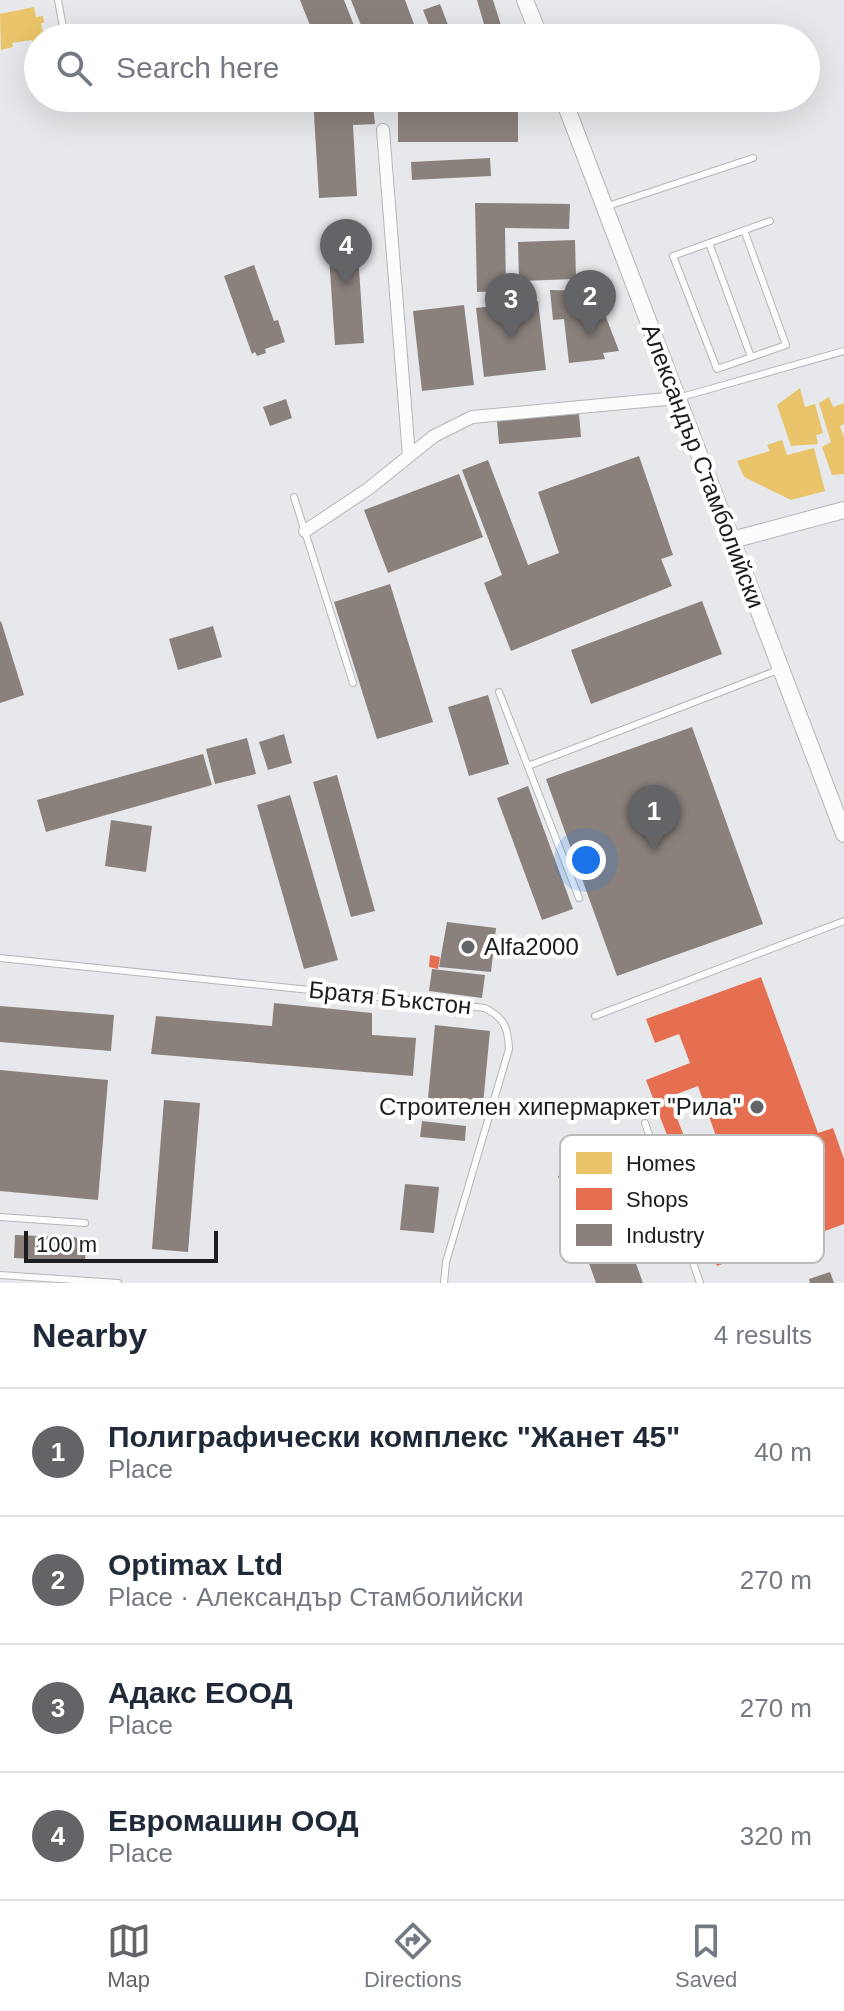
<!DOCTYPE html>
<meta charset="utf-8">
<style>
body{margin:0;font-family:Helvetica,sans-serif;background:#f6f6f7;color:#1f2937}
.scale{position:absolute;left:24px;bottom:20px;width:194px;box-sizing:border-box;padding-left:8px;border:4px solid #1c1d20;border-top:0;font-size:22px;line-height:28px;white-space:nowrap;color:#1c1d20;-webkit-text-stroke:6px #fff;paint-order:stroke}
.you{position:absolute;left:586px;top:860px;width:28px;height:28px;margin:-20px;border:6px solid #fff;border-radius:50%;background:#1a73e8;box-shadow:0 0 0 12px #1a73e833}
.badge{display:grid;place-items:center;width:52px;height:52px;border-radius:50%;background:#636467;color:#fff;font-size:26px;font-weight:700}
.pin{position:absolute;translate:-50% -66px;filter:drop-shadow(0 2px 4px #0008)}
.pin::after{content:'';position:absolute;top:42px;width:28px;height:24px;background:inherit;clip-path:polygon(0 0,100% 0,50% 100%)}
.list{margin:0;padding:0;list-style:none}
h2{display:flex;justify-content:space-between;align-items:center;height:104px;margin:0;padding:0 32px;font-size:34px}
h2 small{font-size:26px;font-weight:400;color:#747a83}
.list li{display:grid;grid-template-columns:52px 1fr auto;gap:24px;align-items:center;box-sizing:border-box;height:128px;padding:0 32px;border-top:2px solid #e0e1e3}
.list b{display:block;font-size:30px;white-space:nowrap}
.list p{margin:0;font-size:26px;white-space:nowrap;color:#747a83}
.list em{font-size:26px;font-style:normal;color:#747a83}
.icon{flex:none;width:44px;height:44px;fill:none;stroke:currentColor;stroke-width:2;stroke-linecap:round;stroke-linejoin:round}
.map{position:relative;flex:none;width:844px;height:1283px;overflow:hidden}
.search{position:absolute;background:#fff;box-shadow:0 8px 32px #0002;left:24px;right:24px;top:24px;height:88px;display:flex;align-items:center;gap:20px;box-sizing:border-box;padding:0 28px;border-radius:44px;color:#747a83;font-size:30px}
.sheet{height:616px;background:#fff}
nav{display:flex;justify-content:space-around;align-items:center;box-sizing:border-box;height:112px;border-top:2px solid #e0e1e3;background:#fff;font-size:22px;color:#747a83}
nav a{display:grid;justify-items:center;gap:4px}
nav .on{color:#636467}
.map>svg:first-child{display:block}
.homes{fill:#e9c46a}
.shops{fill:#e76f51}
.industry{fill:#8a817c}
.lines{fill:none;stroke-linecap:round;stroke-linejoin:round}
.service-casing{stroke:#b4b6b9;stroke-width:8}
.minor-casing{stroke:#b4b6b9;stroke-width:14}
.tertiary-casing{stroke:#b4b6b9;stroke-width:18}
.service{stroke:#fbfcfc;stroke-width:6}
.minor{stroke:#fbfcfc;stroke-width:12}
.tertiary{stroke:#fbfcfc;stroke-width:16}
.poi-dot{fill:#636467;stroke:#fff;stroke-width:3}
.labels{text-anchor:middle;stroke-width:8;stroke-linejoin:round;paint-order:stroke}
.street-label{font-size:24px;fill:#1c1d20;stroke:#fff}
.poi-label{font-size:24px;fill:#1c1d20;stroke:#fff;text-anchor:start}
.key{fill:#fff;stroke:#bbbbbc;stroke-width:2}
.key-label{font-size:22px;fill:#1c1d20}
</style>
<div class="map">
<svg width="844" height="1283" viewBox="0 0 844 1283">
<rect width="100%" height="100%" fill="#e6e8eb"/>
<path class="homes" d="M 34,7 L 36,17 L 43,16 L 44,23 L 41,23 L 44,38 L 38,38 L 38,48 L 34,49 L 32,40 L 12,43 L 13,47 L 1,50 L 0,14 Z
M 122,29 L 123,38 L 82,38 L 82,36 Z
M 800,388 L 805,407 L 815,404 L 823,433 L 816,435 L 818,444 L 791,446 L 777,405 Z
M 829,397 L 833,407 L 844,403 L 844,424 L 840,426 L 844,438 L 844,474 L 832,475 L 822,447 L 831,442 L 819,403 Z
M 782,440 L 787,455 L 814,448 L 825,491 L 791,500 L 744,477 L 737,461 L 770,451 L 767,445 Z"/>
<path class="shops" d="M 430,955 L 440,957 L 438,969 L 429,967 Z
M 761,977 L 818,1133 L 833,1128 L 844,1159 L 844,1224 L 759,1255 L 698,1086 L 669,1097 L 706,1194 L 725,1187 L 750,1253 L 717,1266 L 646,1080 L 690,1063 L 679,1034 L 655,1043 L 646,1019 Z"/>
<path class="industry" d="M 300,0 L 344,0 L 359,38 L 315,38 Z
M 351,0 L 405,0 L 415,27 L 386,38 L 366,38 Z
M 477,0 L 493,0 L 505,38 L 488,38 Z
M 440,4 L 453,38 L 434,38 L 423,10 Z
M 313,98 L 372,98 L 375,124 L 353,125 L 357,196 L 319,198 Z
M 398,98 L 518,98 L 518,142 L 398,142 Z
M 490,158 L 491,176 L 412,180 L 411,162 Z
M 475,203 L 570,204 L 569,229 L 505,228 L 506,291 L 477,292 Z
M 356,225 L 364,343 L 335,345 L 327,227 Z
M 575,240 L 576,279 L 519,281 L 518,242 Z
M 254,265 L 274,321 L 278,320 L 285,342 L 265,349 L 266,353 L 257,356 L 255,352 L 252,354 L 224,276 Z
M 550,290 L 596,291 L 619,351 L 603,353 L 605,359 L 569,363 L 564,319 L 553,320 Z
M 538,301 L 546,370 L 484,377 L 476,308 Z
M 464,305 L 474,385 L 422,391 L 413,311 Z
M 286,399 L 292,418 L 270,426 L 263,407 Z
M 579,414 L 581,437 L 499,444 L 497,421 Z
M 639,456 L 673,555 L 661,559 L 672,586 L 511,651 L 484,583 L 502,575 L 462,470 L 488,460 L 528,565 L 559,553 L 538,492 Z
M 459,474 L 483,537 L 388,573 L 364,510 Z
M 390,584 L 433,722 L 377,739 L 334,602 Z
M 702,601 L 722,654 L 591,704 L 571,650 Z
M 1,621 L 24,695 L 0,703 L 0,622 Z
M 213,626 L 222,657 L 178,670 L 169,639 Z
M 488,695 L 509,764 L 469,776 L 448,707 Z
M 692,727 L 763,924 L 617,976 L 546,779 Z
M 284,734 L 292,763 L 268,770 L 259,742 Z
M 247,738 L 256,774 L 215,784 L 206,749 Z
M 203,754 L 212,785 L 46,832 L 37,800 Z
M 337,775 L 375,911 L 351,917 L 313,782 Z
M 528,786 L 573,909 L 542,920 L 497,798 Z
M 290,795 L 338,960 L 304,969 L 257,805 Z
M 111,820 L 152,826 L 146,872 L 105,866 Z
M 447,922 L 496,928 L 491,972 L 439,967 Z
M 432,969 L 485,975 L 482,998 L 429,991 Z
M 274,1003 L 372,1013 L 372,1035 L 416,1038 L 413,1076 L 151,1054 L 156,1016 L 272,1026 Z
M 0,1006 L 114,1015 L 111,1051 L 0,1042 Z
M 435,1025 L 490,1031 L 483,1104 L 428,1098 Z
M 0,1070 L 108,1080 L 98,1200 L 0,1191 Z
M 164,1100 L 200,1103 L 188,1252 L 152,1249 Z
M 422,1121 L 466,1126 L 465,1141 L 420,1137 Z
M 599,1161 L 643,1283 L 596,1283 L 558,1176 Z
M 405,1184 L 439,1187 L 434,1233 L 400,1230 Z
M 15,1235 L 86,1238 L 85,1262 L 14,1258 Z
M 830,1272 L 834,1283 L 810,1283 L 809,1279 Z"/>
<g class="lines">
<defs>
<path id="service" d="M 58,0 L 65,38
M 605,207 L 753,158
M 744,230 L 786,345 L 717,369 L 673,256 L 770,221
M 709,243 L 751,357
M 678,398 L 844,351
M 294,497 L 353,683
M 499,692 L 579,898
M 528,766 L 778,670
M 0,958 L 485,1008 C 504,1018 508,1027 509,1049 L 446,1262 L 444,1283
M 595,1016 L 844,921
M 645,1123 L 700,1283
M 0,1217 L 85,1223
M 0,1275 L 118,1283"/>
<path id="minor" d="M 383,130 L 409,456
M 305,531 L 368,489 L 434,436 L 472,417 L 677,398"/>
<path id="tertiary" d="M 525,0 L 540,38
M 563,98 L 844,834
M 732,540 L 844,510"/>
</defs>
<use href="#service" class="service-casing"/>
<use href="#minor" class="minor-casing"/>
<use href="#tertiary" class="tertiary-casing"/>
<use href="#service" class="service"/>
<use href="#minor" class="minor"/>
<use href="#tertiary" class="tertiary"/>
</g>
<g class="poi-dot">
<circle cx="468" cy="947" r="8"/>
<circle cx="757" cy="1107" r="8"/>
</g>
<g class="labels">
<g class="street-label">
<text transform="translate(703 466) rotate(69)" y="8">Александър Стамболийски</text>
<text transform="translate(390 998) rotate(6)" y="8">Братя Бъкстон</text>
</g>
<g class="poi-label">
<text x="484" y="955">Alfa2000</text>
<text x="741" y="1115" text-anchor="end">Строителен хипермаркет "Рила"</text>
</g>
</g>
<rect x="560" y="1135" width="264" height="128" rx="12" class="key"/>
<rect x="576" y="1152" width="36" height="22" fill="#e9c46a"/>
<rect x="576" y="1188" width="36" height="22" fill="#e76f51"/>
<rect x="576" y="1224" width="36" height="22" fill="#8a817c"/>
<g class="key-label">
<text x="626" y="1171">Homes</text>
<text x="626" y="1207">Shops</text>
<text x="626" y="1243">Industry</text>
</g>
</svg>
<div class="scale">100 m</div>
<div class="you"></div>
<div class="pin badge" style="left:654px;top:851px">1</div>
<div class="pin badge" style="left:590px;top:336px">2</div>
<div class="pin badge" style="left:511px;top:339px">3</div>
<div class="pin badge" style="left:346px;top:285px">4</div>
<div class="search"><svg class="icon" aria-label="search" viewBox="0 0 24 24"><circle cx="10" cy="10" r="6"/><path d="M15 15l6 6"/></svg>Search here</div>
</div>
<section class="sheet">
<h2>Nearby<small>4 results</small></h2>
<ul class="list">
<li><span class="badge">1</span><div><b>Полиграфически комплекс &quot;Жанет 45&quot;</b><p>Place</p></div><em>40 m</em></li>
<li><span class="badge">2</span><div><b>Optimax Ltd</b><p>Place · Александър Стамболийски</p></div><em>270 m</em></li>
<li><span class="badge">3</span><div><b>Адакс ЕООД</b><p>Place</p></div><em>270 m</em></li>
<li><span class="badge">4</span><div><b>Евромашин ООД</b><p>Place</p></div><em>320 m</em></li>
</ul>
</section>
<nav>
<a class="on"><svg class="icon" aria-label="map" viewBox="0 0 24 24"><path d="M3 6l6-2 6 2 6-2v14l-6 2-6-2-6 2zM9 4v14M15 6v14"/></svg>Map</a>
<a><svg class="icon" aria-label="directions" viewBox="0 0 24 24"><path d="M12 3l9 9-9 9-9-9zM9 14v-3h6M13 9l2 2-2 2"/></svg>Directions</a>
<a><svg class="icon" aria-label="saved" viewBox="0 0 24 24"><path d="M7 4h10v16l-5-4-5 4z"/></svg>Saved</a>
</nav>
